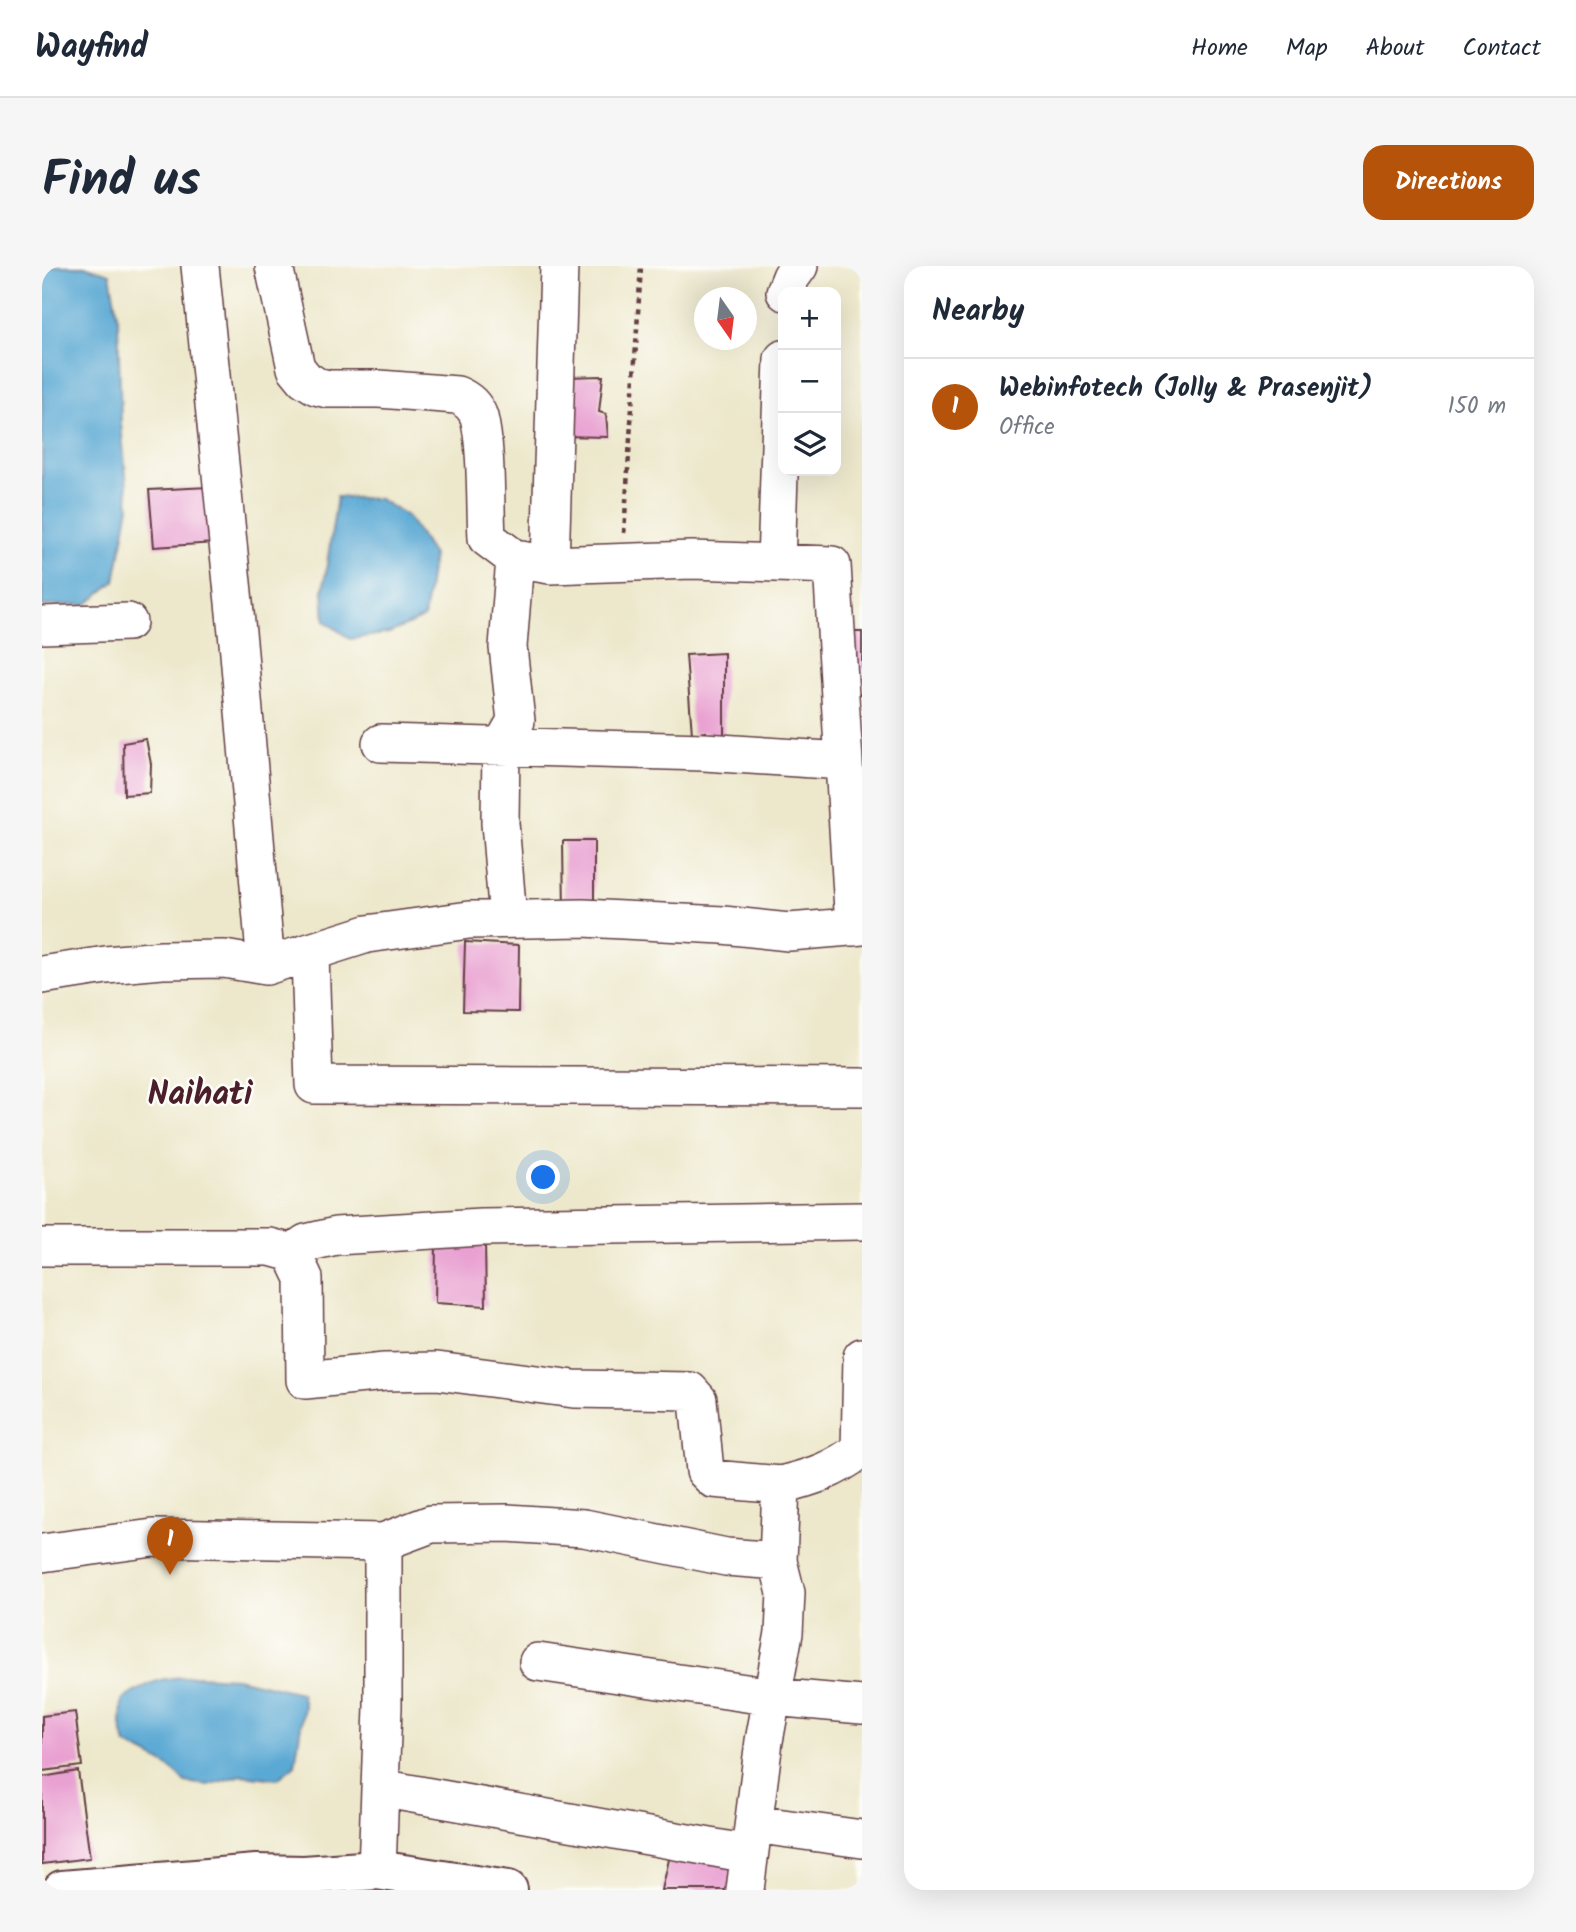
<!DOCTYPE html>
<meta charset="utf-8">
<style>
body{margin:0;font-family:Kalam,sans-serif;background:#f6f6f7;color:#1f2937}
.controls{position:absolute;right:21px;top:21px;display:grid;overflow:hidden;border-radius:14px;box-shadow:0 7px 28px #0002}
.controls button{width:63px;height:63px;display:grid;place-items:center;padding:0;border:0;border-bottom:2px solid #e0e1e3;background:#fff;color:#1f2937;font:35px sans-serif}
.compass{position:absolute;left:652px;top:21px;width:63px;height:63px;border-radius:50%;background:#fff;box-shadow:0 7px 28px #0002;rotate:166deg}
.you{position:absolute;left:502px;top:912px;width:24px;height:24px;margin:-18px;border:5px solid #fff;border-radius:50%;background:#1a73e8;box-shadow:0 0 0 10px #1a73e833}
.badge{display:grid;place-items:center;width:46px;height:46px;border-radius:50%;background:#b45309;color:#fff;font-size:23px;font-weight:700}
.pin{position:absolute;translate:-50% -58px;filter:drop-shadow(0 2px 4px #0008)}
.pin::after{content:'';position:absolute;top:37px;width:24px;height:21px;background:inherit;clip-path:polygon(0 0,100% 0,50% 100%)}
.list{margin:0;padding:0;list-style:none}
h2{display:flex;justify-content:space-between;align-items:center;height:91px;margin:0;padding:0 28px;font-size:30px}
h2 small{font-size:23px;font-weight:400;color:#747a83}
.list li{display:grid;grid-template-columns:46px 1fr auto;gap:21px;align-items:center;box-sizing:border-box;height:98px;padding:0 28px;border-top:2px solid #e0e1e3}
.list b{display:block;font-size:26px;white-space:nowrap}
.list p{margin:0;font-size:23px;white-space:nowrap;color:#747a83}
.list em{font-size:23px;font-style:normal;color:#747a83}
.icon{flex:none;width:38px;height:38px;fill:none;stroke:currentColor;stroke-width:2;stroke-linecap:round;stroke-linejoin:round}
.map{position:relative;flex:none;width:820px;height:1624px;overflow:hidden;border-radius:21px}
header{display:flex;align-items:center;gap:42px;box-sizing:border-box;height:98px;padding:0 35px;background:#fff;border-bottom:2px solid #e0e1e3}
header strong{font-size:33px}
nav{display:flex;gap:38px;margin-inline-start:auto;font-size:24px}
.intro{display:flex;align-items:center;justify-content:space-between;box-sizing:border-box;height:168px;padding:0 42px}
h1{margin:0;font-size:49px}
.button{padding:18px 32px;border-radius:21px;background:#b45309;color:#fff;font-size:24px;font-weight:700}
main{display:flex;gap:42px;padding:0 42px}
aside{flex:1;background:#fff;border-radius:21px;box-shadow:0 7px 28px #0002}
.map>svg:first-child{display:block}
.water{fill:#5aa9d4;stroke:#526480;stroke-width:2}
.building{fill:#e9a1d2}
.lines{fill:none;stroke-linecap:round;stroke-linejoin:round}
.minor-casing{stroke:#623d43;stroke-width:40}
.major-casing{stroke:#623d43;stroke-width:42}
.path{stroke:#623d43;stroke-width:4.5;stroke-dasharray:5 5;stroke-linecap:butt}
.minor{stroke:#fff;stroke-width:37}
.major{stroke:#fff;stroke-width:38}
.labels{text-anchor:middle;stroke-width:5;stroke-linejoin:round;paint-order:stroke}
.town-label{font-size:33px;font-weight:bold;fill:#4a1f2b;stroke:#fdfcf7}
</style>
<header>
<strong>Wayfind</strong>
<nav><a>Home</a><a>Map</a><a>About</a><a>Contact</a></nav>
</header>
<div class="intro"><h1>Find us</h1><a class="button">Directions</a></div>
<main>
<div class="map">
<svg width="820" height="1624" viewBox="0 0 820 1624">
<rect width="100%" height="100%" fill="#fdfcf7"/>
<filter id="ink" filterUnits="userSpaceOnUse"><feTurbulence type="fractalNoise" baseFrequency=".0143" numOctaves="2"/><feDisplacementMap in="SourceGraphic" scale="14" xChannelSelector="R" yChannelSelector="G"/><feConvolveMatrix kernelMatrix="1 2 1 2 8 2 1 2 1" color-interpolation-filters="sRGB"/></filter>
<filter id="wash" filterUnits="userSpaceOnUse"><feTurbulence type="fractalNoise" baseFrequency=".00686" numOctaves="4" result="noise"/><feDisplacementMap in="SourceGraphic" scale="28" xChannelSelector="R" yChannelSelector="G"/><feGaussianBlur stdDeviation="1.57" result="paint"/><feColorMatrix in="noise" values="0 0 0 0 0 0 0 0 0 0 0 0 0 0 0 0 0 1.4 0 .05"/><feComposite in="paint" operator="in"/></filter>
<g filter="url(#wash)">
<rect width="100%" height="100%" fill="#ede8cc"/>
<path class="water" d="M 0,0 L 42,0 L 68,8 L 76,54 L 79,158 L 87,241 L 73,315 L 45,338 L 0,340 Z
M 295,231 L 337,233 L 365,250 L 391,289 L 382,352 L 347,367 L 308,373 L 283,355 L 281,325 Z
M 156,1410 L 195,1412 L 259,1427 L 262,1439 L 253,1499 L 236,1513 L 200,1509 L 166,1519 L 143,1516 C 132,1501 102,1486 84,1479 L 79,1459 L 80,1434 C 111,1413 119,1412 156,1410 Z"/>
<g id="blocks">
<path class="building" d="M 561,110 L 557,146 L 564,148 L 566,171 L 520,170 L 522,111 Z
M 167,221 L 173,277 L 112,281 L 107,224 Z
M 804,366 L 820,366 L 820,428 L 806,429 Z
M 682,387 L 682,473 L 664,475 L 664,466 L 650,468 L 644,389 Z
M 104,473 L 109,498 L 108,527 L 82,529 L 81,477 Z
M 521,575 L 552,575 L 552,648 L 522,648 Z
M 423,676 L 477,679 L 476,746 L 421,745 Z
M 443,975 L 444,1040 L 393,1037 L 394,978 Z
M 33,1446 L 40,1500 L 0,1505 L 0,1450 Z
M 36,1505 L 48,1592 L 0,1598 L 0,1511 Z
M 631,1576 L 695,1590 L 688,1624 L 620,1624 Z"/>
</g>
</g>
<g filter="url(#ink)">
<use href="#blocks" fill-opacity="0" stroke="#623d43" stroke-width="2"/>
<g class="lines">
<defs>
<path id="minor" d="M 158,0 L 196,376 L 224,700
M 232,0 L 254,102 L 263,113 L 274,120 L 286,123 L 337,123 L 415,129 C 425,133 433,140 437,151 C 445,183 443,237 445,272 L 473,293 L 466,381 L 474,455 L 459,481 L 458,557 L 466,653
M 743,26 L 749,11 L 757,0
M 473,293 L 508,299 L 650,294 L 790,299 L 812,661
M 734,297 L 741,93
M 508,299 L 517,0
M 0,359 L 86,356
M 339,477 L 662,486 L 802,495
M 268,688 L 272,819 L 820,821
M 0,709 L 64,699 L 120,694 L 182,693 L 224,700 L 325,668 L 427,654 L 541,652 L 681,659 L 747,666 L 820,660
M 0,981 L 228,981 L 250,987 L 264,977 L 294,970 L 439,961 L 820,955
M 250,987 L 262,1012 L 263,1114 L 343,1106 L 395,1105 L 532,1123 L 648,1125 L 656,1134 L 663,1205 L 671,1213 L 739,1219
M 0,1287 L 111,1272 L 341,1276
M 496,1396 L 731,1431 L 820,1439
M 338,1522 L 707,1588
M 712,1558 L 820,1573
M 335,1604 L 341,1441 L 341,1276 L 389,1258 L 465,1257 L 542,1262 L 684,1291 L 736,1295 L 739,1219 C 771,1211 792,1204 818,1184 L 820,1091
M 703,1624 L 722,1475 L 742,1367 L 744,1327 L 736,1295"/>
<path id="major" d="M 20,1624 L 214,1608 L 262,1609 L 335,1604 L 466,1624"/>
</defs>
<use href="#minor" class="minor-casing"/>
<use href="#major" class="major-casing"/>
<path class="path" d="M 582,267 L 599,0"/>
<use href="#minor" class="minor"/>
<use href="#major" class="major"/>
</g>
</g>
<g class="labels">
<g class="town-label">
<text x="158" y="838">Naihati</text>
</g>
</g>
</svg>
<div class="controls">
<button>+</button>
<button>−</button>
<button><svg class="icon" aria-label="layers" viewBox="0 0 24 24"><path d="M12 4l9 5-9 5-9-5zM3 14l9 5 9-5"/></svg></button>
</div>
<svg class="compass" viewBox="-18 -18 36 36"><path d="M0-13l5 13h-10z" fill="#e53935"/><path d="M0 13l5-13h-10z" fill="#747a83"/></svg>
<div class="you"></div>
<div class="pin badge" style="left:128px;top:1309px">1</div>
</div>
<aside>
<h2>Nearby<small></small></h2>
<ul class="list">
<li><span class="badge">1</span><div><b>Webinfotech (Jolly &amp; Prasenjit)</b><p>Office</p></div><em>150 m</em></li>
</ul>
</aside>
</main>
